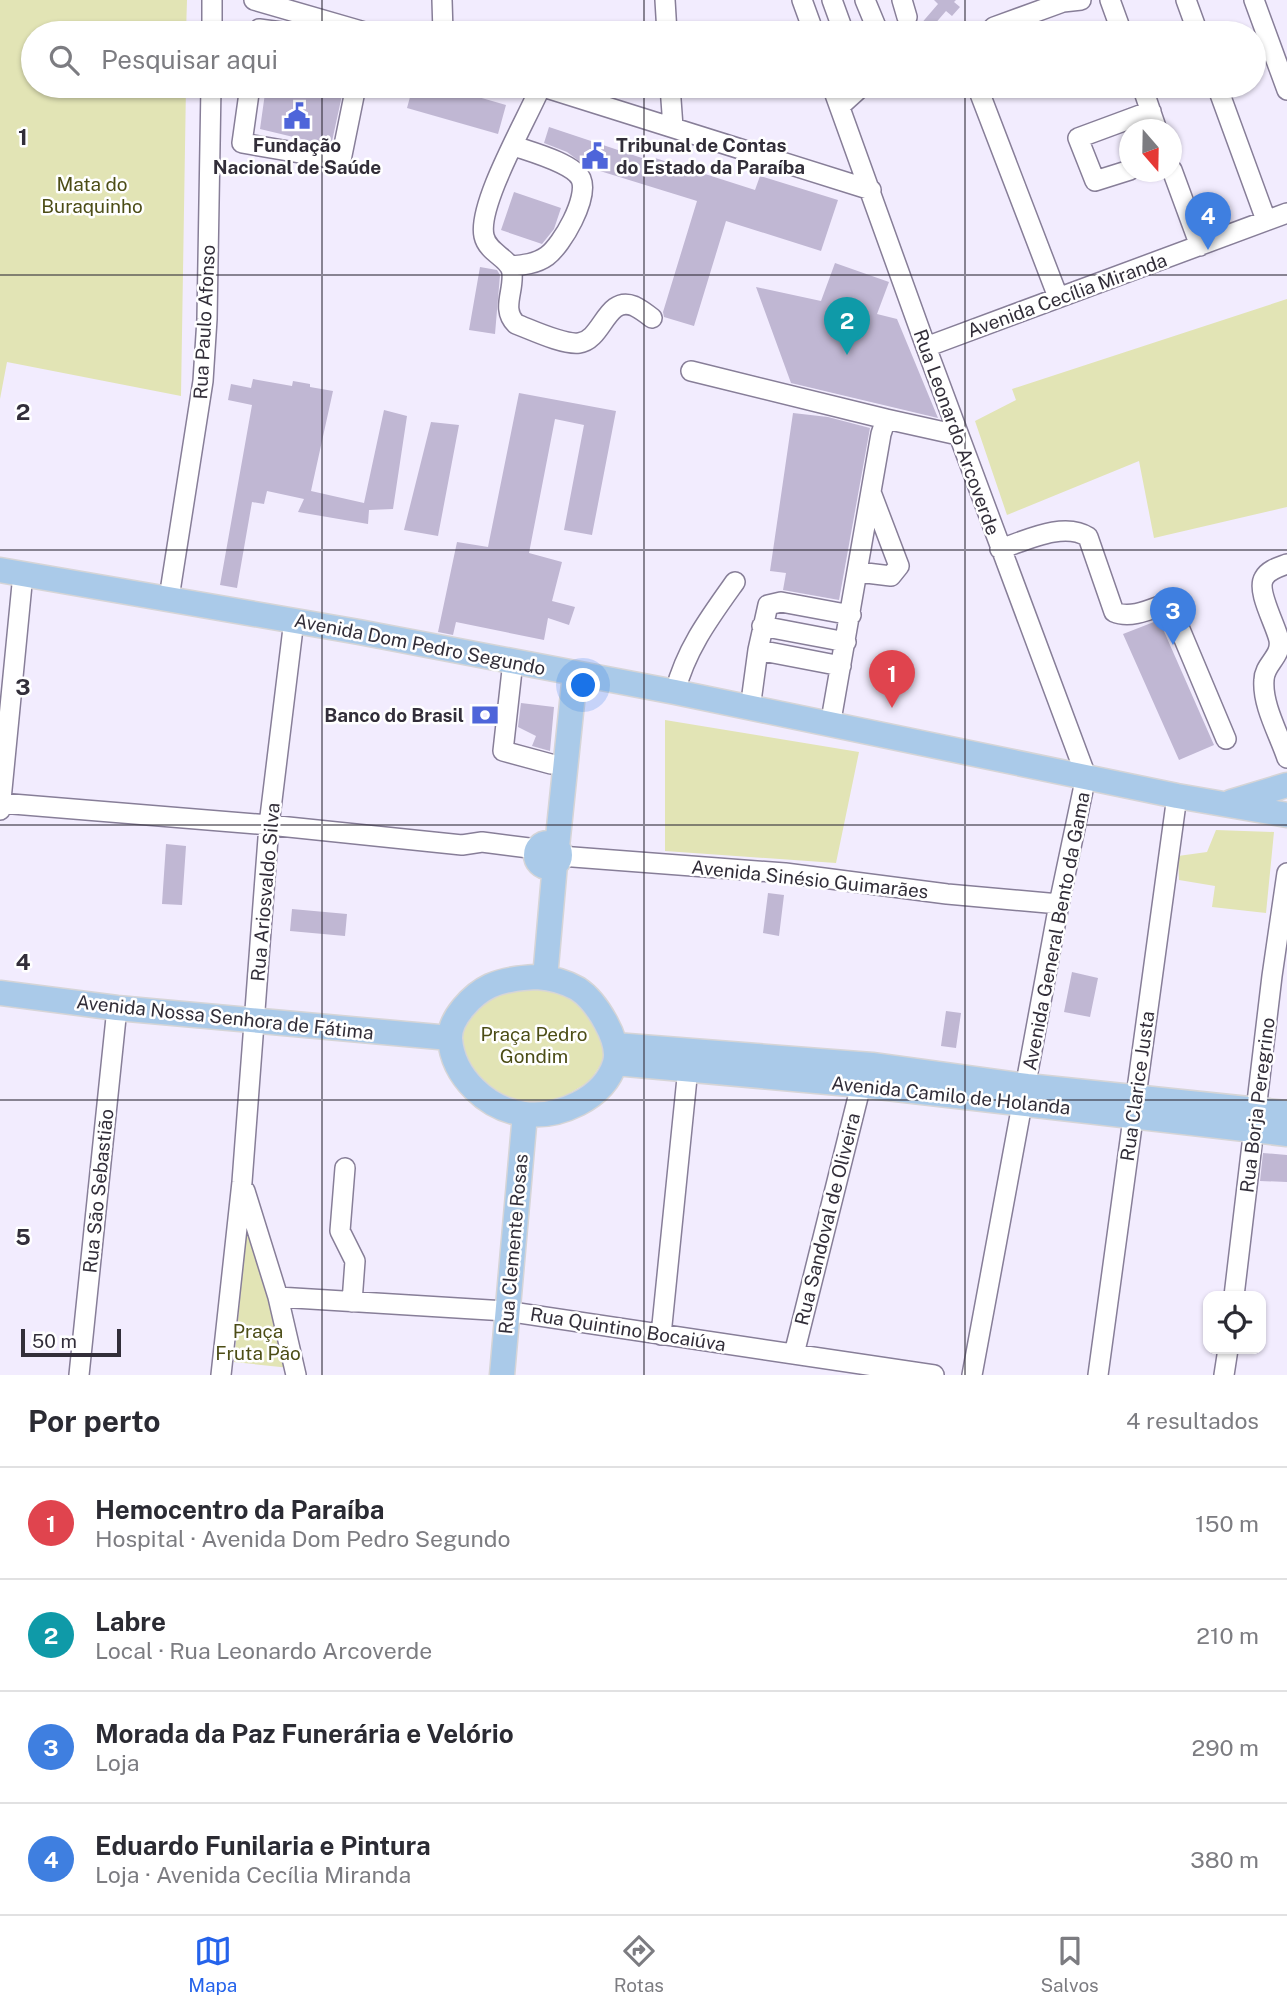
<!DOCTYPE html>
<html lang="pt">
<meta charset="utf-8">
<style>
body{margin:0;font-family:"Public Sans",sans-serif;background:#f2f2f3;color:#2b2b33}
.controls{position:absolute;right:21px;bottom:21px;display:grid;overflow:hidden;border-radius:14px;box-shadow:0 2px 5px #0004}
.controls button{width:63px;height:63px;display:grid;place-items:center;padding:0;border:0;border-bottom:2px solid #e1e1e2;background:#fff;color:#2b2b33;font:35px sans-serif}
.compass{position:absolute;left:1119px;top:119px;width:63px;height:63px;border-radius:50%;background:#fff;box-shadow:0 2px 5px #0004;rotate:160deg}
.scale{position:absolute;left:21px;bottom:18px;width:100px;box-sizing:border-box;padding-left:7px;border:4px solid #322e39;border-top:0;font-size:19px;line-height:24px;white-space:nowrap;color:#322e39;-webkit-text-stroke:5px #fff;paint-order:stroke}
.you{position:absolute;left:584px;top:686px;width:24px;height:24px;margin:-18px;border:5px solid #fff;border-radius:50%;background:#1a73e8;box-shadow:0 0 0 10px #1a73e833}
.badge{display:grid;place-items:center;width:46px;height:46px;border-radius:50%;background:#2563eb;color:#fff;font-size:23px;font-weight:700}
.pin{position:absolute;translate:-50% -58px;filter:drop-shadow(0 2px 4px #0008)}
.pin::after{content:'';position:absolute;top:37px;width:24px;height:21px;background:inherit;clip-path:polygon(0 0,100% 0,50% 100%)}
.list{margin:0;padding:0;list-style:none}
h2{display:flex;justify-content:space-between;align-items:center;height:91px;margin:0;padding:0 28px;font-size:30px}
h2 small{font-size:23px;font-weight:400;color:#7c7c81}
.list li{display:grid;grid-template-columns:46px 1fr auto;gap:21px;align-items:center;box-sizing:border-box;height:112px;padding:0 28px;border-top:2px solid #e1e1e2}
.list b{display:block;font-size:26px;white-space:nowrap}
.list p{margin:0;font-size:23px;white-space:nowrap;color:#7c7c81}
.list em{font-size:23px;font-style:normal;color:#7c7c81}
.icon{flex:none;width:38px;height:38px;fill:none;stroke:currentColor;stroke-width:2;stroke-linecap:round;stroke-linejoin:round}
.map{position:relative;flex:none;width:1287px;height:1375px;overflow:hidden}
.search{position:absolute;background:#fff;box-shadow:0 2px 5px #0004;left:21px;right:21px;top:21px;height:77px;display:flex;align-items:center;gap:18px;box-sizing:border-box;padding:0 24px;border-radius:38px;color:#7c7c81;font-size:26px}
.sheet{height:539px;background:#fff}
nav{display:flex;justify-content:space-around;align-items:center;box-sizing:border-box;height:98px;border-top:2px solid #e1e1e2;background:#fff;font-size:19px;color:#7c7c81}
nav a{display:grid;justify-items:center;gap:4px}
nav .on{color:#2563eb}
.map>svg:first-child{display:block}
.green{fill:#e2e4b5}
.building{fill:#c0b7d3}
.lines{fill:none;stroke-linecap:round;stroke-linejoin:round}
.minor-casing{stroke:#877e98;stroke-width:22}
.major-casing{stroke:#d6d5d7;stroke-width:27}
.minor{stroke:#fff;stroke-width:19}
.major{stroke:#aacae9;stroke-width:24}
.grid{fill:none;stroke:#322e39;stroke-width:2;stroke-opacity:0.55}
.labels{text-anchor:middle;stroke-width:5;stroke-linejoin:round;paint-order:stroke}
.poi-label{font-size:19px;font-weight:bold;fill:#322e39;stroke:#fff}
.park-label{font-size:19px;fill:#4c4d16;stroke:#fff}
.street-label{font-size:19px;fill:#322e39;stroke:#fff}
.grid-label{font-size:23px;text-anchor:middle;font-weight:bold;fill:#322e39;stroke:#fff;stroke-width:5;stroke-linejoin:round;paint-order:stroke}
</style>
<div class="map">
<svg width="1287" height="1375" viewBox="0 0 1287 1375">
<rect width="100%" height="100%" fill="#f2ecfe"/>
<path class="green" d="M 0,0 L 187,0 L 186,33 L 33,33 L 33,86 L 186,86 L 181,396 L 7,362 L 0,399 Z
M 1287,299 L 1287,507 L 1154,538 L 1139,461 L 1007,515 L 975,421 L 1016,400 L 1012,389 Z
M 665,720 L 859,752 L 836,863 L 665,851 Z
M 1216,830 L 1274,832 L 1266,913 L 1212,907 L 1215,886 L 1179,880 L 1178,856 L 1207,852 Z
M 529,986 L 559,986 L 585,1001 L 605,1040 L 603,1061 L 590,1081 L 562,1098 L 539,1107 L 509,1102 L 462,1065 L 461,1034 L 470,1016 L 482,1003 L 497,994 Z
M 248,1213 L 290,1368 L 234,1362 Z"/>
<path class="building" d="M 934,0 L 956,0 L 954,2 L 960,7 L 952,16 L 946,11 L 927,33 L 913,33 L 938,4 Z
M 266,86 L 344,86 L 331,146 L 260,129 Z
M 413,86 L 440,86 L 506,105 L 498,134 L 407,108 Z
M 549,127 L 654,162 L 655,158 L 755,190 L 760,176 L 838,200 L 821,251 L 726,221 L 694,326 L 664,317 L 663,312 L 697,201 L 587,167 L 567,152 L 544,143 Z
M 514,192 L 561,208 L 554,229 L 542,244 L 501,230 Z
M 835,263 L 889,282 L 877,314 L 897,319 L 938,418 L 791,383 L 756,287 L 821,301 Z
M 480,267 L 497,270 L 500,275 L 495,334 L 469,330 Z
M 253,379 L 292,386 L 293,381 L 310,384 L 310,387 L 333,391 L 311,491 L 364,503 L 384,410 L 407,416 L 393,509 L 369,510 L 368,524 L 298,512 L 304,499 L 267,491 L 264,504 L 252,502 L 237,588 L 220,585 L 252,405 L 228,400 L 231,384 L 251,388 Z
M 519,393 L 616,411 L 592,535 L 564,530 L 584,425 L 555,419 L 529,553 L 562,562 L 552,601 L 575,607 L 569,625 L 548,618 L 544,640 L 456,622 L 453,635 L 438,632 L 457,542 L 488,547 Z
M 793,413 L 828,417 L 870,428 L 839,600 L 783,590 L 786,573 L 770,571 Z
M 431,422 L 459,425 L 438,536 L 404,530 Z
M 1159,620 L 1214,745 L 1179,760 L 1123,634 Z
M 521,703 L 554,707 L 550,751 L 532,746 L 536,736 L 518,727 Z
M 166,844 L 186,846 L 182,905 L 162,904 Z
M 768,893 L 784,895 L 779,936 L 763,933 Z
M 292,909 L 347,914 L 345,936 L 290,931 Z
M 1072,972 L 1098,978 L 1090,1017 L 1064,1012 Z
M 946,1011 L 961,1013 L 956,1048 L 941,1046 Z
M 1263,1153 L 1287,1155 L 1287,1182 L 1260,1181 Z"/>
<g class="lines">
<defs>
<path id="minor" d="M 254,0 L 368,33
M 442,0 L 443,33
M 665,0 L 667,33
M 802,0 L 814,33
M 832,0 L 844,33
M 865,0 L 877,29
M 902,0 L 907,17
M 1110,0 L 1122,33
M 1186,0 L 1198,33
M 1254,0 L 1287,90
M 212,33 L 212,0
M 258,33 L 259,29 L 289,33
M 988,33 L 994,27 L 1063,2 L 1081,0
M 250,86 L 242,143 L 341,160 L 356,86
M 540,86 L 871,190
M 541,86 C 527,119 477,205 484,236 C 488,254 511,258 512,273 C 514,292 501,309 516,324 C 532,330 563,345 579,343 C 603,340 606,295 634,306 C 640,309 647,314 652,318
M 670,86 L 673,127
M 832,86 L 926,347 L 1086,776 L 1059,904 L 972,1375
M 977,86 L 1058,297
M 1142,86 L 1157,130
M 1217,86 L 1266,220
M 840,106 L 862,86
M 1130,170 L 1095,181 L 1078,138 L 1151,111
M 1172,170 L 1200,246
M 510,266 C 523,265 536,264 547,256 C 562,245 589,198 581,179 C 573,163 531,152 514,146
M 926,347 L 1287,213
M 691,371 L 886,419
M 1000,549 C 1025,541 1064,521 1088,537 L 1114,612 C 1130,619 1149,610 1165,604 L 1171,608 L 1226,739
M 1287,564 C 1279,567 1268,570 1264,578 C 1256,591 1276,625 1279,640 C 1282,657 1264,664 1264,680 C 1262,705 1279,734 1287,758
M 858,572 L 891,576 L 899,566 L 872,495
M 169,598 L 203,381 L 207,319 L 211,86
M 762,626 L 846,642
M 758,650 L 841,666
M 513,661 L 503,751 L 551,764
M 675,692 C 686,649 710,617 735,582
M 750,709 L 758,650 L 768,605 L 781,602 L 851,615
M 830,726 L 881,434 L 886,419 L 958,435
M 0,803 L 269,825 L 462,845 L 482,842 L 537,849
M 0,810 L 23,574
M 560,856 L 785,873 L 947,894 L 1059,904
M 345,1168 L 340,1231 L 355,1261 L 352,1302
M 245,1191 L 278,1297 L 296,1375
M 1234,1296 L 1272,976 L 1287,873
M 278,1297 L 506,1311 L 934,1375
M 661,1335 L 688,1068
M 794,1354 L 861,1085
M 79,1375 L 117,1008
M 221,1375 L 242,1182 L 269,825 L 294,620
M 1098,1375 L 1177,796
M 1224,1375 L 1228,1349"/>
<path id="major" d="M 0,570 L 359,632 L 675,692 L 1177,796 L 1287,815
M 1231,802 L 1287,785
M536 855a12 12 0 1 1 24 0a12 12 0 1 1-24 0Z
M 557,847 L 575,674
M 537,977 C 551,978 566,982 578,989 C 596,1001 621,1040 615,1063 C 604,1099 559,1118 524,1114 C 487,1109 453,1077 450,1039 C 449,1018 473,994 490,986 C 505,979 522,978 537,977 Z
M 545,978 L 555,864
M 0,993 L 117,1008 L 450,1038
M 615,1045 L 872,1065 L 1027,1086 L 1287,1113
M 615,1063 L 861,1085 L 1287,1134
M 502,1375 L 525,1114"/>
</defs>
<use href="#minor" class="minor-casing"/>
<use href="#major" class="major-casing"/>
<use href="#minor" class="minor"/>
<use href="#major" class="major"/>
</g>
<path class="grid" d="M 322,0 L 322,33M 644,0 L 644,33M 965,0 L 965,33M 322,86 L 322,1375M 644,86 L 644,1375M 965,86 L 965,1375M 0,275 L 1287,275M 0,550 L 1287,550M 0,825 L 1287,825M 0,1100 L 1287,1100"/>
<defs>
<symbol id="civic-bare" viewBox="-9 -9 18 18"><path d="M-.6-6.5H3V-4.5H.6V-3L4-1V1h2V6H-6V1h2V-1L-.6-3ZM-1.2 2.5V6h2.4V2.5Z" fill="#4e65da" stroke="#fff" stroke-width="2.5" paint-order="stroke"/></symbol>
<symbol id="bank-bare" viewBox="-9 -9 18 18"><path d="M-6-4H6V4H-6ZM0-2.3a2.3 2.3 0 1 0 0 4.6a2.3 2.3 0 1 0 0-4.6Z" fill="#4e65da" stroke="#fff" stroke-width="2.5" paint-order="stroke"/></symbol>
</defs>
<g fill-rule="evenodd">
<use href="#civic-bare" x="278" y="97" width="38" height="38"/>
<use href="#civic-bare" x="576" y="137" width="38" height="38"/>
<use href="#bank-bare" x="466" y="696" width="38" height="38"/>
</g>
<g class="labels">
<g class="poi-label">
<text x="297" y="152">Fundação<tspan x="297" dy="22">Nacional de Saúde</tspan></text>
<text x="616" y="152" text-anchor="start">Tribunal de Contas<tspan x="616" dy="22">do Estado da Paraíba</tspan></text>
<text x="464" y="722" text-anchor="end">Banco do Brasil</text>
</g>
<g class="park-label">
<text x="92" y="191">Mata do<tspan x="92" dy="22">Buraquinho</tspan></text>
<text x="534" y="1041">Praça Pedro<tspan x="534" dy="22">Gondim</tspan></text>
<text x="258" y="1338">Praça<tspan x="258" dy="22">Fruta Pão</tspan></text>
</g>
<g class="street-label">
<text transform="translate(1067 295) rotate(-20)" y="7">Avenida Cecília Miranda</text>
<text transform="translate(204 322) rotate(-87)" y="7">Rua Paulo Afonso</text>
<text transform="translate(957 432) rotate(70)" y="7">Rua Leonardo Arcoverde</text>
<text transform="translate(420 644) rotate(11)" y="7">Avenida Dom Pedro Segundo</text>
<text transform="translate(810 879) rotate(6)" y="7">Avenida Sinésio Guimarães</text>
<text transform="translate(265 892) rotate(-85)" y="7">Rua Ariosvaldo Silva</text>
<text transform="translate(1056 931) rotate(-79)" y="7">Avenida General Bento da Gama</text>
<text transform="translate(225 1017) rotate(6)" y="7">Avenida Nossa Senhora de Fátima</text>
<text transform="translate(1137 1086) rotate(-82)" y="7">Rua Clarice Justa</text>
<text transform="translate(951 1095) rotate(6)" y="7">Avenida Camilo de Holanda</text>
<text transform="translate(1257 1105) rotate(-83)" y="7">Rua Borja Peregrino</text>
<text transform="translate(98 1191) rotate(-84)" y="7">Rua São Sebastião</text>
<text transform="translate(827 1219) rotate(-76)" y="7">Rua Sandoval de Oliveira</text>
<text transform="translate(513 1244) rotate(-85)" y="7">Rua Clemente Rosas</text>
<text transform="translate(628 1329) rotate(9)" y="7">Rua Quintino Bocaiúva</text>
</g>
</g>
<g class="grid-label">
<text x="23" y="145">1</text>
<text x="23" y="420">2</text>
<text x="23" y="695">3</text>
<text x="23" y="970">4</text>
<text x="23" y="1245">5</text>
</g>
</svg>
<div class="controls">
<button><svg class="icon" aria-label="locate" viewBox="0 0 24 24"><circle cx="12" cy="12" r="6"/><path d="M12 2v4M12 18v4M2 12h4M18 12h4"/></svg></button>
</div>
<svg class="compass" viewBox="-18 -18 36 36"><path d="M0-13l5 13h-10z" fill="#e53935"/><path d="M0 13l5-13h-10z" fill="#7c7c81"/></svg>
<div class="scale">50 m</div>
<div class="you"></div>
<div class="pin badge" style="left:892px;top:708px;background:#e0444e">1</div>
<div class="pin badge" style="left:847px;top:355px;background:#0f9aa8">2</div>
<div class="pin badge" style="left:1173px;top:645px;background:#3f7fe0">3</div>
<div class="pin badge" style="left:1208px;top:250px;background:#3f7fe0">4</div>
<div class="search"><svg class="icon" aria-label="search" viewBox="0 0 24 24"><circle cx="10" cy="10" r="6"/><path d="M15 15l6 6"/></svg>Pesquisar aqui</div>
</div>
<section class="sheet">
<h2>Por perto<small>4 resultados</small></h2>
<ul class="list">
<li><span class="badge" style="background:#e0444e">1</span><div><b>Hemocentro da Paraíba</b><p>Hospital · Avenida Dom Pedro Segundo</p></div><em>150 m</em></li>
<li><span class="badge" style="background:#0f9aa8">2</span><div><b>Labre</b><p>Local · Rua Leonardo Arcoverde</p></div><em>210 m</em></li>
<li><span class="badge" style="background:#3f7fe0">3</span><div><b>Morada da Paz Funerária e Velório</b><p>Loja</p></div><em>290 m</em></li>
<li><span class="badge" style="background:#3f7fe0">4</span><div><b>Eduardo Funilaria e Pintura</b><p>Loja · Avenida Cecília Miranda</p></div><em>380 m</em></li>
</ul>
</section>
<nav>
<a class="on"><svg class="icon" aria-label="map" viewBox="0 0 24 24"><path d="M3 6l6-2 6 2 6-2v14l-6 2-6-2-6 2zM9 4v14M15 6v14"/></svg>Mapa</a>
<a><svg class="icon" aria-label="directions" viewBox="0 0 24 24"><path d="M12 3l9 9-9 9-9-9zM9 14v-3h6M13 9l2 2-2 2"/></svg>Rotas</a>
<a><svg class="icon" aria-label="saved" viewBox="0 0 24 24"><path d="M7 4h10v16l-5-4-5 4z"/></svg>Salvos</a>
</nav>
